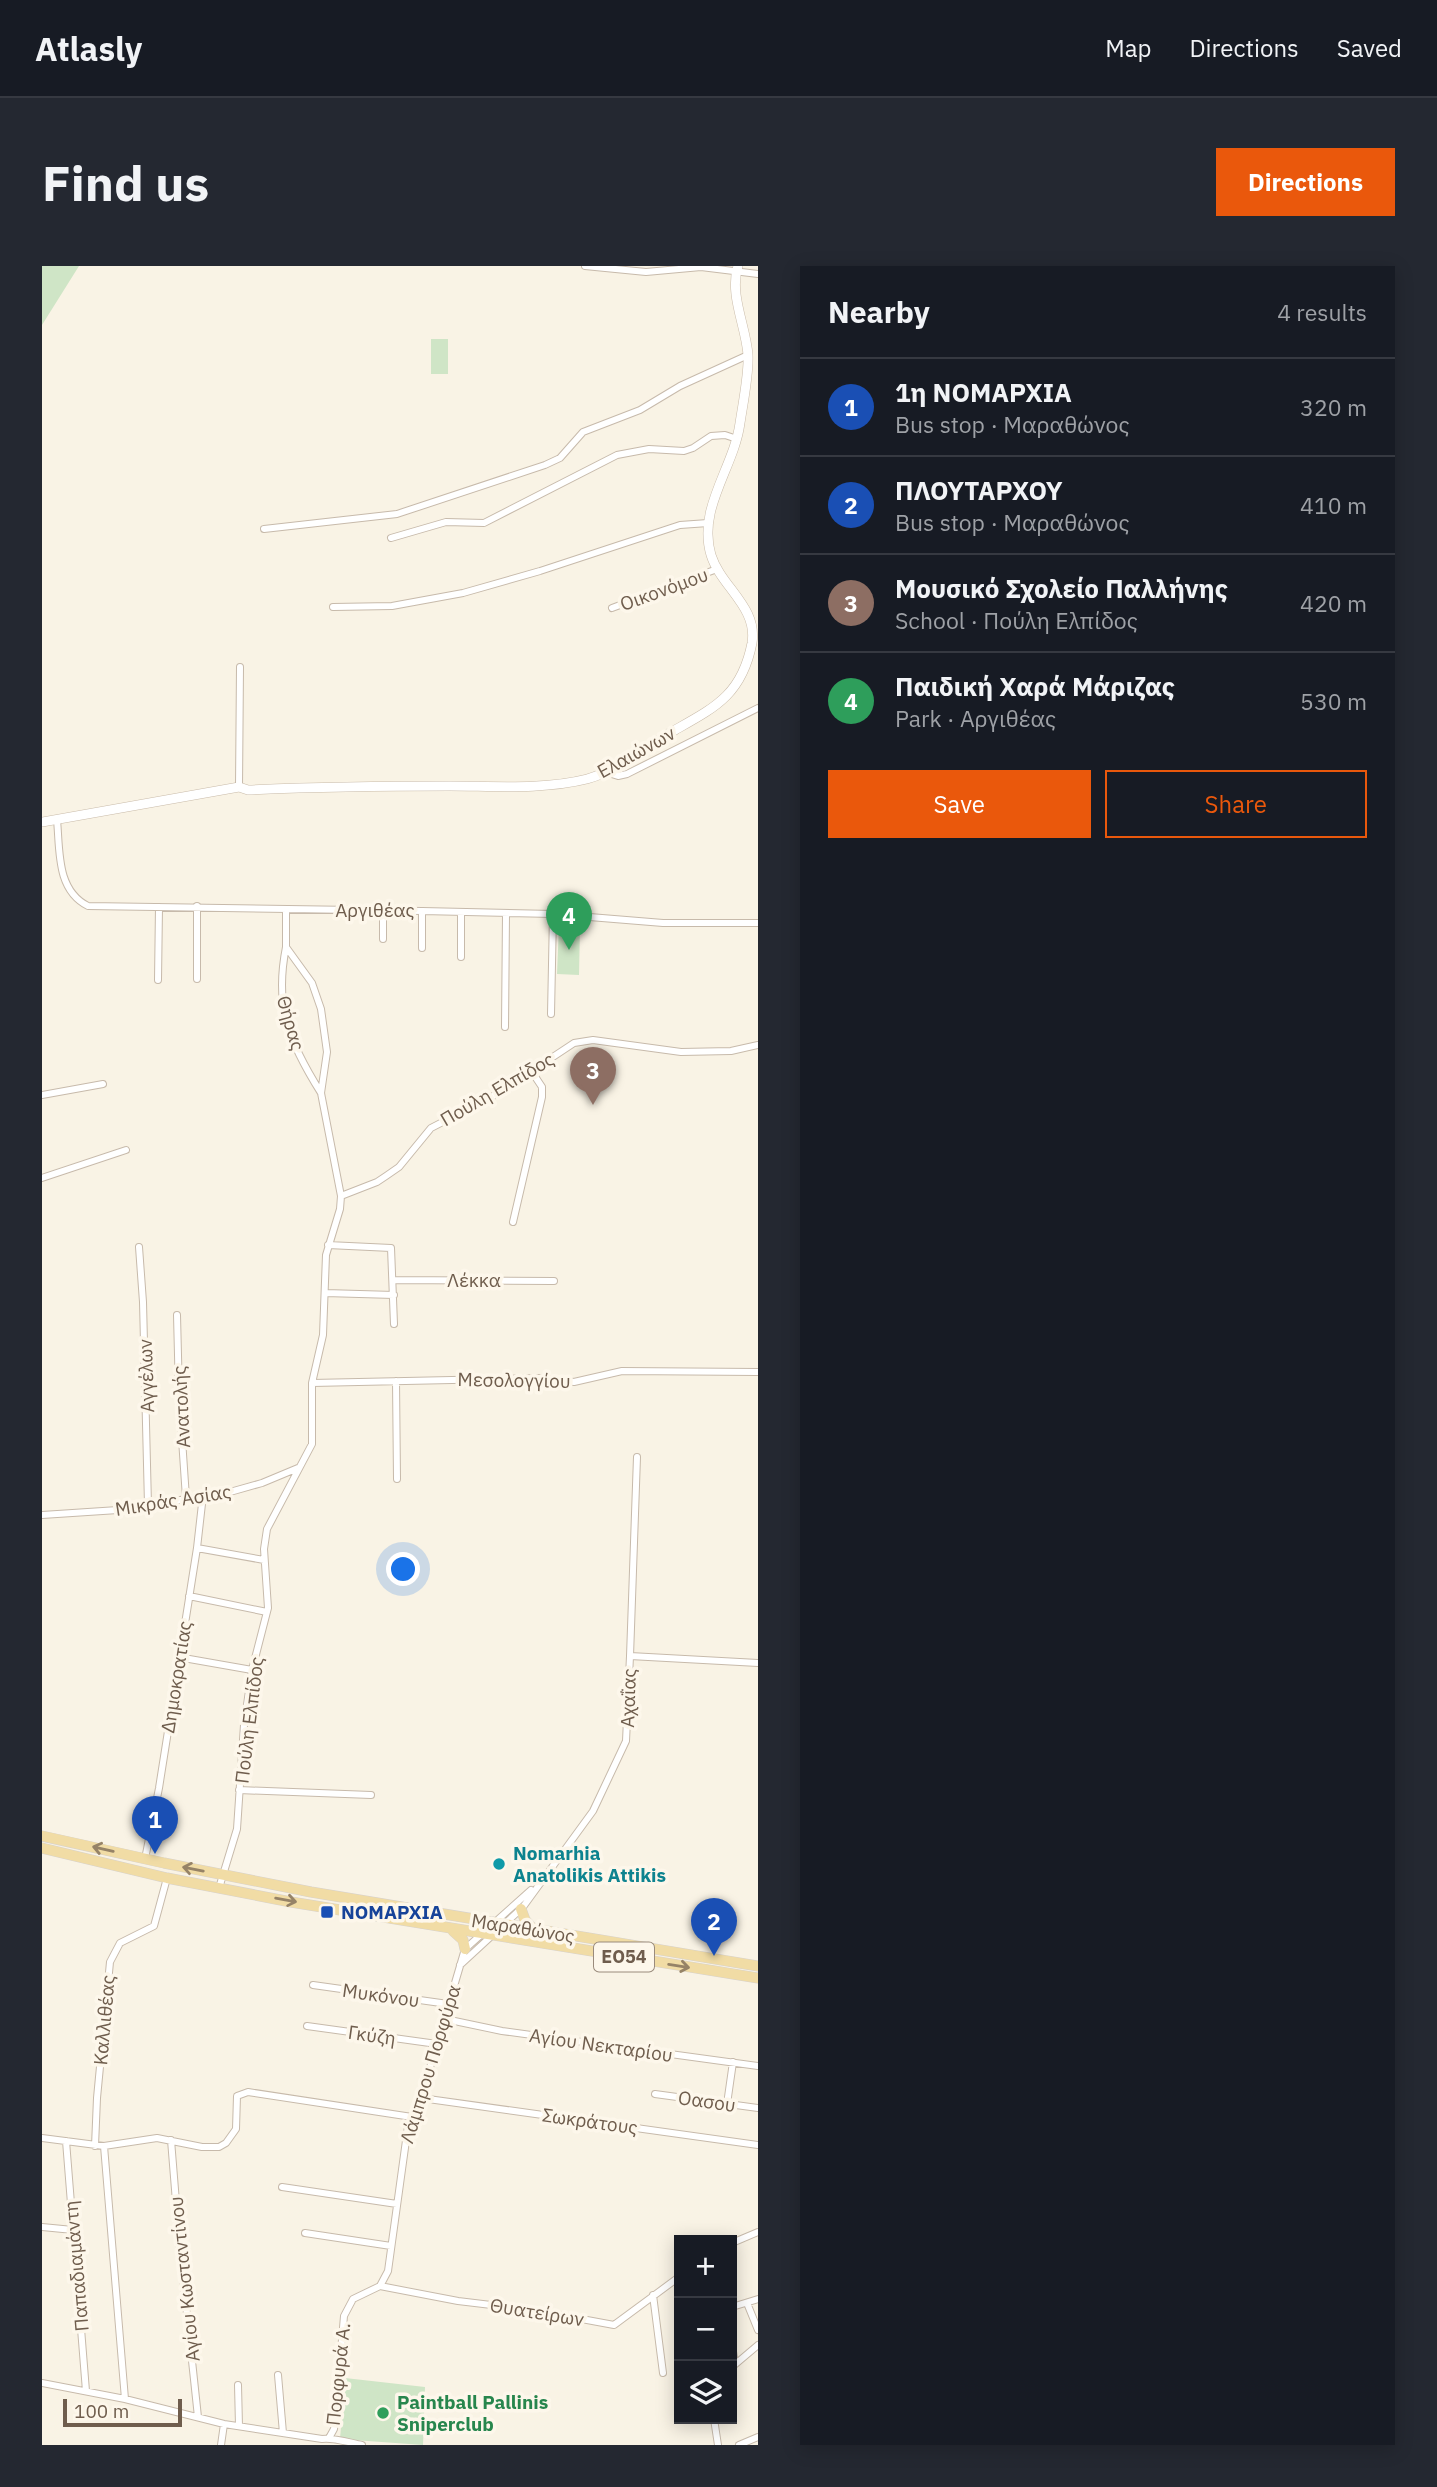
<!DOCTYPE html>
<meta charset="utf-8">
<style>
body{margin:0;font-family:"IBM Plex Sans",sans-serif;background:#242831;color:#f1f3f6}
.controls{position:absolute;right:21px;bottom:21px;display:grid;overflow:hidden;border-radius:0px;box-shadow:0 4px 18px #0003}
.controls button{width:63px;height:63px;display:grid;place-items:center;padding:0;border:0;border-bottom:2px solid #363941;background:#171b24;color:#f1f3f6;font:35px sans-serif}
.scale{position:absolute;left:21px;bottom:18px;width:119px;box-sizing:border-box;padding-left:7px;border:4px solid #6f5d4d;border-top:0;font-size:19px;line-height:24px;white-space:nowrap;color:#6f5d4d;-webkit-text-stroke:5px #fdf7eb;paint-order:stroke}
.you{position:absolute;left:362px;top:1304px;width:24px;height:24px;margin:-18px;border:5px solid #fff;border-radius:50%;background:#1a73e8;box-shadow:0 0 0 10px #1a73e833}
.badge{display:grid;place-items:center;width:46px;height:46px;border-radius:50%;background:#ea580c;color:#fff;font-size:23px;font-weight:700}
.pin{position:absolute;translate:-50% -58px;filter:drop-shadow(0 2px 4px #0008)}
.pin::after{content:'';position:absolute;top:37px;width:24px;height:21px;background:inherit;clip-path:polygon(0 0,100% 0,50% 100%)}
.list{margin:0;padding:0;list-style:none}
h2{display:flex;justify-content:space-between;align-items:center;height:91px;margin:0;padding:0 28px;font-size:30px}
h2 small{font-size:23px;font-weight:400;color:#9ea1a6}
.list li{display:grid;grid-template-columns:46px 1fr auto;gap:21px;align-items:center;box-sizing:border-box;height:98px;padding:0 28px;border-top:2px solid #363941}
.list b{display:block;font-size:26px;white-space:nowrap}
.list p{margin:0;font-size:23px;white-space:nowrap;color:#9ea1a6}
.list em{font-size:23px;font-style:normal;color:#9ea1a6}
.actions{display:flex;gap:14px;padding:21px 28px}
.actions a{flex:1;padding:16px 0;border:2px solid #ea580c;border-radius:0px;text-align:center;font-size:24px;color:#ea580c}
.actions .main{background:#ea580c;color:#fff}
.icon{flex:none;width:38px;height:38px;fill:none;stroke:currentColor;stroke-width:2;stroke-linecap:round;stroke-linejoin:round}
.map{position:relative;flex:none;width:716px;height:2179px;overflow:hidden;border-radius:0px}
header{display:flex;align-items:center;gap:42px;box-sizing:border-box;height:98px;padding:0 35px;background:#171b24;border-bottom:2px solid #363941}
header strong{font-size:33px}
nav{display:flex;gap:38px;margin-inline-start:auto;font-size:24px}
.intro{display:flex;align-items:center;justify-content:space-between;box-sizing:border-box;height:168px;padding:0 42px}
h1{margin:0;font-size:49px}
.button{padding:18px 32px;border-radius:0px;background:#ea580c;color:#fff;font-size:24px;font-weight:700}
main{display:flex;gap:42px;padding:0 42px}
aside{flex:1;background:#171b24;border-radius:0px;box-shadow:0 4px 18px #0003}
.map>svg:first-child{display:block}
.green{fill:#cfe5c6}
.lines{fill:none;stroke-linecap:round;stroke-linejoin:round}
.street-casing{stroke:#c7baab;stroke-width:8}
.secondary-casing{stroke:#c9bba9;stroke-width:10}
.primary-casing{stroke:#d7d2cd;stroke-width:11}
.street{stroke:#fff;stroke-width:6}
.secondary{stroke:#fff;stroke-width:9}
.primary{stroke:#f1dca5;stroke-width:10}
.oneway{stroke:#968367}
.culture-dot{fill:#0f9aa8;stroke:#fdf7eb;stroke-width:2.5}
.transit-dot{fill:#1a4fb4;stroke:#fdf7eb;stroke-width:2.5}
.leisure-dot{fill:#2e9e5b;stroke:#fdf7eb;stroke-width:2.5}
.labels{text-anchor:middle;stroke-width:7;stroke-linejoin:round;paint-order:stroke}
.shield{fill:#fdf7eb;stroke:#9a8b7c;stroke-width:2}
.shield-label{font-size:18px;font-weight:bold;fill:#6f5d4d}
.street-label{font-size:19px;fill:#6f5d4d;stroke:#fdf7eb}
.culture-label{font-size:19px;font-weight:bold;fill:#0d838f;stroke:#fdf7eb;text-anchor:start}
.transit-label{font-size:19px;font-weight:bold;fill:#164399;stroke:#fdf7eb;text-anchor:start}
.leisure-label{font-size:19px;font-weight:bold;fill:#27864d;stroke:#fdf7eb;text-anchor:start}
</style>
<header>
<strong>Atlasly</strong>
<nav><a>Map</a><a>Directions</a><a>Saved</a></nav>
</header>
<div class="intro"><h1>Find us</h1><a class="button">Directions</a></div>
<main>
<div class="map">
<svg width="716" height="2179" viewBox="0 0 716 2179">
<rect width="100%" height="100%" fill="#f9f3e5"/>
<path class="green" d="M 0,0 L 37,0 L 0,59 Z
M 389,73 L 406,73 L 406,108 L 389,108 Z
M 517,659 L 538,660 L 537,709 L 515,708 Z
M 303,2112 L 383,2121 L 381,2179 L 298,2173 Z"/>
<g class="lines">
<defs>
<path id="street" d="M 543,0 L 604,6 L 659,1 L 716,8
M 222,263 L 355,248 L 503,199 L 518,192 L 541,166 L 598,144 L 638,120 L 706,89
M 349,272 L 404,256 L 442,257 L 575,189 L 607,183 L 642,185 L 651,182 L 669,170 L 683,169 L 695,173
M 291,341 L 350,340 L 421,327 L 498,305 L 638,259 L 666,257
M 570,342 L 675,303
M 563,506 L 576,510 L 585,508 L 716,442
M 197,521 L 198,401
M 15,554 C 18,584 14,624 46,640 L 380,645 L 511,648 L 621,657 L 716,657
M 244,643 L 244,681 L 270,717 L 279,743 L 285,786 L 279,827 L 299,930
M 341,644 L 341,673
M 380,645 L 380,682
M 244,681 C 232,741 247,776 279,827
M 419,691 L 419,646
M 155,713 L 155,640
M 116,714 L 117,641
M 509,748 L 511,648
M 463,761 L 464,648
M 0,829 L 61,818
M 0,912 L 84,884
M 471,956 L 500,831 L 500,821 L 490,806
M 286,979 L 349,982 L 352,1058
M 97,981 L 101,1036 L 106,1239
M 352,1014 L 512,1015
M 283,1027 L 352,1029
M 135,1049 L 137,1129 L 144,1232
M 354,1115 L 355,1213
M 270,1117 L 499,1112 L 532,1116 L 580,1105 L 716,1106
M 0,1249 L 76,1244 L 188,1226 L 220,1217 L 256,1202
M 155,1282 L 222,1294
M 147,1330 L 225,1346
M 588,1390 L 595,1191
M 136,1391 L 210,1404
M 197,1524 L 329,1529
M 103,1593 L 117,1522 L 155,1282 L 161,1229
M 177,1622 L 195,1563 L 202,1459 L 210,1404 L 226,1342 L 222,1283 L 225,1263 L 270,1178 L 270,1117 L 281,1069 L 284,989 L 298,943 L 299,930 L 335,916 L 344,910 L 357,901 L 389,862 L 455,828 L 532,777 L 551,774 L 639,786 L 689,785 L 716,779
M 418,1699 L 481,1641 L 551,1545 L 584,1475 L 588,1390 L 716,1397
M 271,1719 L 406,1738
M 403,1753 L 460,1765 L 716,1800
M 265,1760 L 395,1778
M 613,1828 L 716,1842
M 379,1832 L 716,1879
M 685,1838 L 691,1796
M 0,1872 L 62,1880 L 115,1872 L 160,1881 L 177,1881 L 184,1877 L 194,1863 L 195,1830 L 206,1826 L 370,1851
M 129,1874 L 137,1973 L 156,2151
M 24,1875 L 44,2125
M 53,1880 L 55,1832 L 68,1696 L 78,1677 L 112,1660 L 125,1612
M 62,1880 L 83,2133
M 240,1921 L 355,1938
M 0,1961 L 31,1964
M 263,1967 L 349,1980
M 690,1977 L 716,1966
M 338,2020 L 346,2005 L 366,1860 L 379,1832 L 423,1683 L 489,1624
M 338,2020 L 416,2035 L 491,2044 L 572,2059 L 637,2011
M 611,2029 L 621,2107
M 705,2037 L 716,2064
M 690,2041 L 716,2033
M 690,2079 L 693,2098
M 690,2101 L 716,2079
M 236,2109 L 241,2167
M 0,2117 L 83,2133 L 182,2158 L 280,2173 C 290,2171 309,2177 320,2179
M 196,2119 L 197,2160
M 672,2153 L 676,2179
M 287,2172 L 292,2163 L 293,2155 L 302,2050 L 311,2033 L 338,2020
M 179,2179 L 182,2158
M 697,2179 L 716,2171"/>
<path id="secondary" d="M 0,556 L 197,521 L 206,524 C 273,521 340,520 408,520 C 452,520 501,524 545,513 C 577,504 604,480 633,464 C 674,441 700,428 710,377 C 716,341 679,321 669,289 C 655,242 692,202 698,157 C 701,137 707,108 706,89 C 704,60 687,29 696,0"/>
<path id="primary" d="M 0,1570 L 122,1597 L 269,1626 L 716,1700
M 0,1582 L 125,1612 L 249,1636 L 716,1712
M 479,1643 L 483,1654 L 491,1663
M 411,1665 L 421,1674 L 423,1683"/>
</defs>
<use href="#street" class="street-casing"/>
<use href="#secondary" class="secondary-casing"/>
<use href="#primary" class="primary-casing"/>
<use href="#street" class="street"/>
<use href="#secondary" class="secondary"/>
<use href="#primary" class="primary"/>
</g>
<defs><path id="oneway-shaft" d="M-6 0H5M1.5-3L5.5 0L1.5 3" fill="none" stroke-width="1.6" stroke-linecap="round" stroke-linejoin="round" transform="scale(1.75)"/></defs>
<g class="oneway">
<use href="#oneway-shaft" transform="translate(61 1583) rotate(-167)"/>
<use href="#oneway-shaft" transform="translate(151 1603) rotate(-169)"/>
<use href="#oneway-shaft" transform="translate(244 1634) rotate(10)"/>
<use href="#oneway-shaft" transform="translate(637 1700) rotate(9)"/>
</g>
<circle class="culture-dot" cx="457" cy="1598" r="7"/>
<rect class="transit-dot" x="278" y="1639" width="14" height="14" rx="3.5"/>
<circle class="leisure-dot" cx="341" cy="2147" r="7"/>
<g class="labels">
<rect class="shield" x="552" y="1676.5" width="60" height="29" rx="5"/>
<g class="shield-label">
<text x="582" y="1697">ΕΟ54</text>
</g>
<g class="street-label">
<text transform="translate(622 323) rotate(-20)" y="7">Οικονόμου</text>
<text transform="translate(594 486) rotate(-29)" y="7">Ελαιώνων</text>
<text x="333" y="651">Αργιθέας</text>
<text transform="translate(249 757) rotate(74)" y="7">Θήρας</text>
<text transform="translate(455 823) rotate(-30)" y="7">Πούλη Ελπίδος</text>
<text x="432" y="1021">Λέκκα</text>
<text transform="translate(104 1110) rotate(-92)" y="7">Αγγέλων</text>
<text transform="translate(472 1114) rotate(1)" y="7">Μεσολογγίου</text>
<text transform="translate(139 1141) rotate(-93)" y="7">Ανατολής</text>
<text transform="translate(131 1234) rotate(-9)" y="7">Μικράς Ασίας</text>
<text transform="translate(134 1411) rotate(-81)" y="7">Δημοκρατίας</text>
<text transform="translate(586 1432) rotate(-88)" y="7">Αχαΐας</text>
<text transform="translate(207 1454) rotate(-83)" y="7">Πούλη Ελπίδος</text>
<text transform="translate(481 1662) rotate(9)" y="7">Μαραθώνος</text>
<text transform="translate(339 1729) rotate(8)" y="7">Μυκόνου</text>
<text transform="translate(62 1754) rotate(-85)" y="7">Καλλιθέας</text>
<text transform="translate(330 1769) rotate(8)" y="7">Γκύζη</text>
<text transform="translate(559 1779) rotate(8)" y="7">Αγίου Νεκταρίου</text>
<text transform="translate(388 1798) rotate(-73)" y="7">Λάμπρου Πορφύρα</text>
<text transform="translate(665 1835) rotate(8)" y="7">Οασου</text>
<text transform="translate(548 1855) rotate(8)" y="7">Σωκράτους</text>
<text transform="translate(34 2000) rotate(-95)" y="7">Παπαδιαμάντη</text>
<text transform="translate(142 2013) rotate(-96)" y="7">Αγίου Κωσταντίνου</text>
<text transform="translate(495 2046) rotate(9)" y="7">Θυατείρων</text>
<text transform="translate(296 2108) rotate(-84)" y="7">Πορφυρά Α.</text>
</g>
<g class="culture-label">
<text x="471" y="1594">Nomarhia<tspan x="471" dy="22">Anatolikis Attikis</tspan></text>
</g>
<g class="transit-label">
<text x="299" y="1653">ΝΟΜΑΡΧΙΑ</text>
</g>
<g class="leisure-label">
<text x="355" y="2143">Paintball Pallinis<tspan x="355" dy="22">Sniperclub</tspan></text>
</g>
</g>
</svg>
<div class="controls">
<button>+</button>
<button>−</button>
<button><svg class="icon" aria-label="layers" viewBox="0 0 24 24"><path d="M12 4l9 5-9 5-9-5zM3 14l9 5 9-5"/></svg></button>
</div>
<div class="scale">100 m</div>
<div class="you"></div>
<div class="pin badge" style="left:113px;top:1588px;background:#1a4fb4">1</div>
<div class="pin badge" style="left:672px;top:1690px;background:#1a4fb4">2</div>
<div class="pin badge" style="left:551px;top:839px;background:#8d6e63">3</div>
<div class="pin badge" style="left:527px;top:684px;background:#2e9e5b">4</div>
</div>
<aside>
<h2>Nearby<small>4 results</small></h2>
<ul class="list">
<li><span class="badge" style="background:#1a4fb4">1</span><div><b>1η ΝΟΜΑΡΧΙΑ</b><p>Bus stop · Μαραθώνος</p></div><em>320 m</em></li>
<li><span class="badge" style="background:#1a4fb4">2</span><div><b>ΠΛΟΥΤΑΡΧΟΥ</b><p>Bus stop · Μαραθώνος</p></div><em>410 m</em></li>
<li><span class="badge" style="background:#8d6e63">3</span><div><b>Μουσικό Σχολείο Παλλήνης</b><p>School · Πούλη Ελπίδος</p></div><em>420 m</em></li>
<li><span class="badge" style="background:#2e9e5b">4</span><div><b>Παιδική Χαρά Μάριζας</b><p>Park · Αργιθέας</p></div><em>530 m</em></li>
</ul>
<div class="actions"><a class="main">Save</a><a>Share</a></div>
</aside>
</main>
